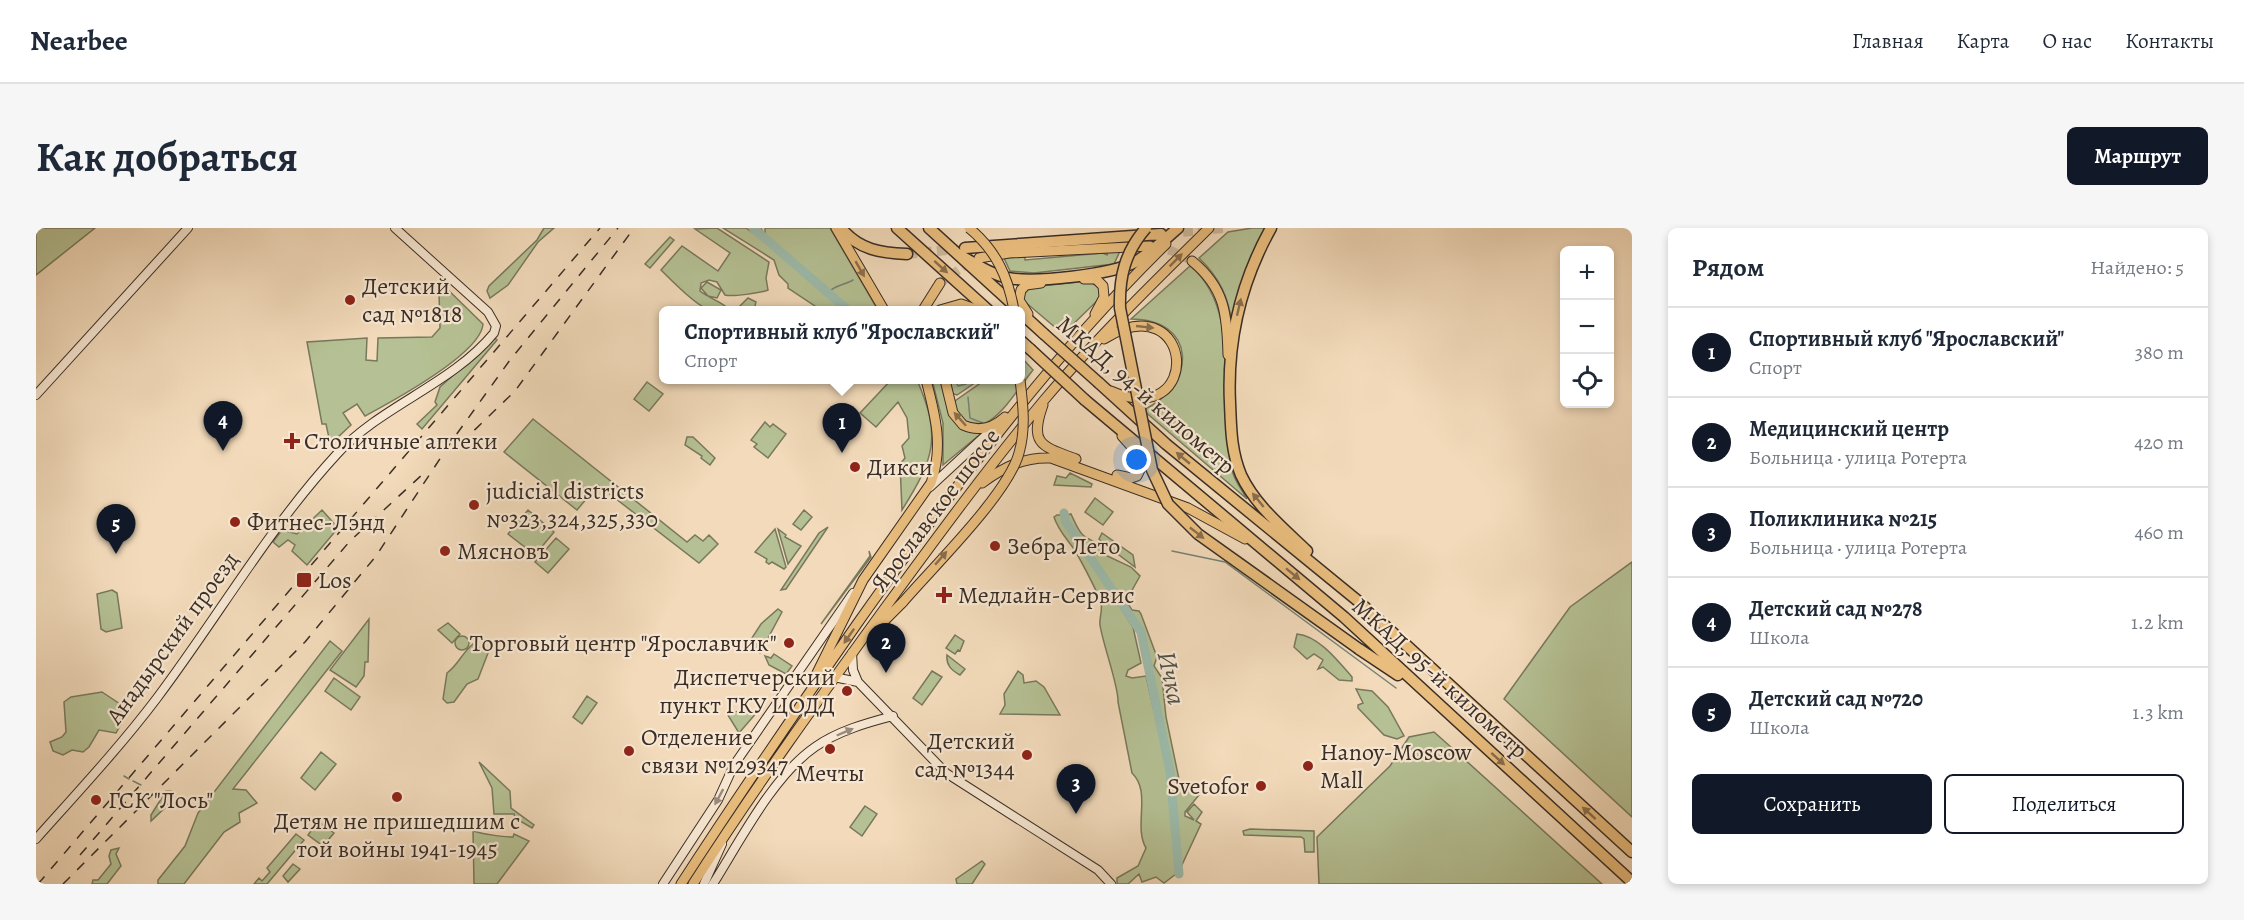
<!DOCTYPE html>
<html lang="ru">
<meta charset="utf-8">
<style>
body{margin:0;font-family:Alegreya,serif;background:#f6f6f7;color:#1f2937}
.controls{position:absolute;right:18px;top:18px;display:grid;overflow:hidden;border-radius:9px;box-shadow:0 3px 9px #0003}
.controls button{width:54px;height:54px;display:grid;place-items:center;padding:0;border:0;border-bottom:2px solid #e0e1e3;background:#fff;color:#1f2937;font:30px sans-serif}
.you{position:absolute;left:1101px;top:232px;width:21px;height:21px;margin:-15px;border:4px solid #fff;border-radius:50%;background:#1a73e8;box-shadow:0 0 0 9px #1a73e833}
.badge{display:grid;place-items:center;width:39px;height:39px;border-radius:50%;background:#111827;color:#fff;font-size:20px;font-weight:700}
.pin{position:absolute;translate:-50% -50px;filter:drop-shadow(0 2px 3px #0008)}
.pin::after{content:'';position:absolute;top:32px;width:21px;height:18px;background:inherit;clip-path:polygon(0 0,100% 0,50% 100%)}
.popup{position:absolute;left:623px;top:78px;width:366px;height:78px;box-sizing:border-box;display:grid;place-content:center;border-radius:9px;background:#fff;filter:drop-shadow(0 2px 4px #0005);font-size:20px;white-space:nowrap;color:#747a83}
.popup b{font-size:22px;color:#1f2937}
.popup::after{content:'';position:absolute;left:50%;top:100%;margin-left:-12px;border:12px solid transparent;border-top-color:#fff}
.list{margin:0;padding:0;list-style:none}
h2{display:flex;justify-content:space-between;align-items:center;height:78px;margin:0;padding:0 24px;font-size:26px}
h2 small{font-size:20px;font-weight:400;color:#747a83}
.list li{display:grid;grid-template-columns:39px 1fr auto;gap:18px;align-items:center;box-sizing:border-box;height:90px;padding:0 24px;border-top:2px solid #e0e1e3}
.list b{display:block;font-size:22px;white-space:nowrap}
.list p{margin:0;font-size:20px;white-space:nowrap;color:#747a83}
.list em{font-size:20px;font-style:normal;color:#747a83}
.actions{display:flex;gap:12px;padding:18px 24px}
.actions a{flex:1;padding:14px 0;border:2px solid #111827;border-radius:9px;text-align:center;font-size:21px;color:#111827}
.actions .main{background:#111827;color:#fff}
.icon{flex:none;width:33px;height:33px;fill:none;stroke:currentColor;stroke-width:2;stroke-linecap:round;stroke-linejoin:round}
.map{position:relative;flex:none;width:1596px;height:656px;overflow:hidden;border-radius:9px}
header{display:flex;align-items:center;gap:36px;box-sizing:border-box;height:84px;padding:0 30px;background:#fff;border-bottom:2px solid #e0e1e3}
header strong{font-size:28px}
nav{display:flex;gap:33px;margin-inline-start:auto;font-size:21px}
.intro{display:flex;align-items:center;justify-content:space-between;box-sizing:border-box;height:144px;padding:0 36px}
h1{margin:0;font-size:42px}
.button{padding:15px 27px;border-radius:9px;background:#111827;color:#fff;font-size:21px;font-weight:700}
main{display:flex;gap:36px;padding:0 36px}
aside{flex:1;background:#fff;border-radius:9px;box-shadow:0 3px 9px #0003}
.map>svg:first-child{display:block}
.green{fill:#b5c194;stroke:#78785d;stroke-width:1.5}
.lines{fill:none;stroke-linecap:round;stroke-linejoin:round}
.stream{stroke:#758376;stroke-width:1.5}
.river{stroke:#9cbbac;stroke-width:9}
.primary-tunnel{stroke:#cdb89c;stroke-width:9;stroke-dasharray:9 4.5;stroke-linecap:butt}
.highway-tunnel{stroke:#cdb89c;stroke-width:10;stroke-dasharray:10 5;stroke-linecap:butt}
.secondary-casing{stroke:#3a2e26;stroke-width:10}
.primary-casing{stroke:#3a2e26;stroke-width:11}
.highway-casing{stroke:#3a2e26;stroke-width:13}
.secondary{stroke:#f7e7d2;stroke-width:8}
.primary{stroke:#e9bd7d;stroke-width:9}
.highway{stroke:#e9bd7d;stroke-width:10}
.rail{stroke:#3a2e26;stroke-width:1.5;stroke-dasharray:10 10;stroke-linecap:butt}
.primary-bridge-casing{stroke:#3a2e26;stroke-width:11;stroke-linecap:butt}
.highway-bridge-casing{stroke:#3a2e26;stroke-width:13;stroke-linecap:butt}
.primary-bridge{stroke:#e9bd7d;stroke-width:9}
.highway-bridge{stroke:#e9bd7d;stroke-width:10}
.oneway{fill:#896e4d}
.oneway2{fill:#988a7c}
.poi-dot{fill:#8f2418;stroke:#f7e7d2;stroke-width:2}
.labels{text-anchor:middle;stroke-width:4.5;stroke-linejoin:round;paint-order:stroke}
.poi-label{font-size:24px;fill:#3a2e26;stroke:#f7e7d2;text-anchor:start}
.street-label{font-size:24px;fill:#3a2e26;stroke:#f7e7d2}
.water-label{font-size:26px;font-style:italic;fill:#525148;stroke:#f7e7d2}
</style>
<header>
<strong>Nearbee</strong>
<nav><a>Главная</a><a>Карта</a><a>О нас</a><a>Контакты</a></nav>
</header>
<div class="intro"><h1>Как добраться</h1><a class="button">Маршрут</a></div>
<main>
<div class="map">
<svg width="1596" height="656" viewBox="0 0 1596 656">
<rect width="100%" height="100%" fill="#f2daba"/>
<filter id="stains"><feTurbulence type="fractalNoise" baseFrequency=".00333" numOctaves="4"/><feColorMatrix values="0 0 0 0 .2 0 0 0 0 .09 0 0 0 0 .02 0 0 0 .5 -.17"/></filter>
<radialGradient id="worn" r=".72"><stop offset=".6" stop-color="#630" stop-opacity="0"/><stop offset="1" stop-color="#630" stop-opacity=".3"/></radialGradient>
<path class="green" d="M 0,0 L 59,0 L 0,47 Z
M 508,0 L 518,0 L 502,14 L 472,57 L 454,70 L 451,63 L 453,58 L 501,12 Z
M 681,0 L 733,34 L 730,50 L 732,62 C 725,65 696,69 689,67 L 681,54 L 673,52 L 665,55 L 664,63 C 674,71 685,73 694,82 C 688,83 680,84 674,82 C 662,80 635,52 625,42 L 646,18 L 682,43 L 694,25 L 659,1 Z
M 687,0 L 710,0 L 723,9 L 729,8 L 729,0 L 794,0 L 842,82 L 785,82 L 752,60 L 752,56 L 743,47 L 738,32 Z
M 1216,0 L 1233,0 L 1196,97 C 1193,69 1183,49 1163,30 L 1192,4 Z
M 634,9 L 638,12 L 614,40 L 609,36 Z
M 1085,21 L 1078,36 L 998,45 L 974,43 L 968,30 L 989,29 L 989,32 L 1067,25 L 1071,27 L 1072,22 Z
M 1154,38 C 1209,82 1180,180 1196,242 C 1198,252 1206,262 1211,271 L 1107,182 C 1162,157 1161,91 1095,91 Z
M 1052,53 L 1063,59 L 1064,70 L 1027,106 L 988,73 L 988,66 L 994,59 Z
M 671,54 L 685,62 L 681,70 L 672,68 L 665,60 Z
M 405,55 L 447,96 C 445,126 355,174 329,188 L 321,176 L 307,185 L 315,197 L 302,209 L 293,210 L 290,196 L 286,196 L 271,114 L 331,110 L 330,132 L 341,133 L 342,110 L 396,109 L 404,100 L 403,64 L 406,67 L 409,64 L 404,57 Z
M 712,70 L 720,74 L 718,82 L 700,82 Z
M 459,110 L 461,112 L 386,201 L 381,196 L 401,177 L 399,174 L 404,159 Z
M 985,129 L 997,142 C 978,165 943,230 918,177 L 919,173 L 949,152 L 952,154 L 954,152 L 984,152 Z
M 855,152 L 881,152 C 906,209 898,231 866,282 L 864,236 L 869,230 L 866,218 L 873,210 L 871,190 L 862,174 L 840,199 L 824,185 Z
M 896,152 L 905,152 L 915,186 L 948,203 L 907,237 L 907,195 Z
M 912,152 L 943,152 L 921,167 L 915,165 Z
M 611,154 L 627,166 L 613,183 L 598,171 Z
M 497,191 L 651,314 L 659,307 L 667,313 L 673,307 L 682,316 L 663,335 L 562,257 L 541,282 L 468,224 Z
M 729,194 L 734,199 L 737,196 L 750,206 L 732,230 L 718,219 L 721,216 L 715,212 Z
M 651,209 L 657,209 L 679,230 L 674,237 L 665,230 L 666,228 L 649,217 Z
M 1034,245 L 1056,256 L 1055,259 L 1018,257 L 1021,248 L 1030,250 Z
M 1059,270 L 1077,284 L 1067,297 L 1049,284 Z
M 286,282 L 302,300 L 271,337 L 256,323 L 259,317 L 252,312 L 243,319 L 237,314 L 246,302 L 261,306 Z
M 492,282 L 518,304 L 499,327 L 472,306 Z
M 768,282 L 776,289 L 765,302 L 757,296 Z
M 1035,286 C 1045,307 1043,307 1065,317 L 1067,326 L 1095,339 L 1104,348 L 1090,373 L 1096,382 L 1103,383 L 1105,386 L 1121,429 L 1118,438 L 1126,450 L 1130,489 L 1144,556 L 1160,555 L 1163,567 L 1149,584 L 1149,588 L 1158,592 L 1151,584 L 1158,576 L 1166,584 L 1160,593 L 1165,596 L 1144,641 L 1136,542 L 1107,404 L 1032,294 L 1031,287 Z
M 1021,287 L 1025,287 L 1097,399 L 1105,435 L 1092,442 L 1090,448 L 1096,450 L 1110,448 L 1132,543 L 1140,646 L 1128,655 L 1120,649 L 1106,654 L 1103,646 L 1092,656 L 1081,656 L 1081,650 L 1102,638 L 1110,620 C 1097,598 1116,564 1096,545 L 1082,474 C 1083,459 1067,417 1064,397 C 1063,388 1068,381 1064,371 C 1056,354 1047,336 1038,321 C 1031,311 1022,302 1018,289 Z
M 792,299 L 750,361 L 745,362 L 783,305 Z
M 739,301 L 750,339 L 748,341 L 736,334 L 733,336 L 730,334 L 731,331 L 719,324 Z
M 742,301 L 750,307 L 749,309 L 765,318 L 752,336 Z
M 1066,305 L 1097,327 L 1099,339 L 1067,315 L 1063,311 Z
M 520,310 L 533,321 L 512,345 L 499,334 Z
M 833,323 L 835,329 L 785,396 L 834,328 Z
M 1596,334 L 1596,589 L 1468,471 L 1534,379 Z
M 76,362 L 81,365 L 86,400 L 70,404 L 65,401 L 61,366 Z
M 742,381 L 746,384 L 724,425 L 712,416 L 725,396 Z
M 333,391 L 332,434 L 329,434 L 328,448 L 320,459 L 294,442 Z
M 412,395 L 424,406 L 416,415 L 402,402 Z
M 1261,406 C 1283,408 1302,433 1316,449 L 1316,453 L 1303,452 L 1287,439 L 1282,441 L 1287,432 L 1278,426 L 1271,431 L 1258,419 Z
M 919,407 L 928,413 L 924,423 L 922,422 L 919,426 L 910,420 Z
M419 415a7 7 0 1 1 14 0a7 7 0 1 1-14 0Z
M 294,413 L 306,423 L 197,561 L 210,562 L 221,575 L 203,585 L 204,594 L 188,604 L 148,656 L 122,656 L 122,652 L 149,618 L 162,585 Z
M 437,416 L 452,425 L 442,451 L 431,456 L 418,474 L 411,475 L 407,471 L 411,445 C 422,437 426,425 437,416 Z
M 738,426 L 756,438 L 750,446 L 733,437 L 729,428 L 735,430 Z
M 911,427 L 929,441 L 924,447 C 915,442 910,437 911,427 Z
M 896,443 L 906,449 L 886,477 L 877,470 Z
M 982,443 L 987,447 L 988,455 L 1000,453 L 1008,459 L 1024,487 L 964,486 L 969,477 L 968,466 Z
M 298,450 L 324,469 L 315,482 L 289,463 Z
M 1320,461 L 1336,463 L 1352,479 L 1368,508 L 1361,511 L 1348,507 L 1322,480 L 1322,477 L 1327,475 Z
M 66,464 L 93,482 L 80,505 L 63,502 L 53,519 L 47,524 L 36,522 L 27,527 L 17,523 L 14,514 L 26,509 L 30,504 L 28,474 L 35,469 Z
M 551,468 L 561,475 L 546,496 L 537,489 Z
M 722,483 L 703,505 L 690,484 Z
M 1398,504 L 1416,520 L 1566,656 L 1283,656 L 1281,609 L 1354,538 L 1373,509 Z
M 285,524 L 300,536 L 279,562 L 265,550 Z
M 443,534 L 474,563 L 475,580 L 498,597 L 496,600 L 479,590 L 478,586 L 458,586 L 456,560 Z
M 130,563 L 135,563 L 136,567 L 133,576 L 115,593 L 115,587 Z
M 829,578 L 841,586 L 826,608 L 814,599 Z
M 282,593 L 298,605 L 287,618 L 272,607 Z
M 1214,601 L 1278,603 L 1278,624 L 1269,624 L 1268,611 L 1265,609 L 1208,607 L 1207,603 Z
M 437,603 C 447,606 467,609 477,609 L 478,606 L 493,613 L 461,656 L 438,656 Z
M 260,606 L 268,612 L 231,656 L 218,656 L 223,650 L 226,653 L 234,644 L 231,640 Z
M 83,620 L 80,626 L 85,638 L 71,656 L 56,656 L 57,652 L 62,652 L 75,636 L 73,628 L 75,622 Z
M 946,633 L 949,636 L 936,656 L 921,656 L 920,651 Z
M 257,636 L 264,641 L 252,654 L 247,648 Z"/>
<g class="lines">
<path class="stream" d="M 725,0 L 729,8
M 792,65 C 798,57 809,57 817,52
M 919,152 L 922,158 L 930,156
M 932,169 L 934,190 L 947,195
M 1136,323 L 1189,334 L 1360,460
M 88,548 L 93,551
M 97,553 L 105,557"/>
<path class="river" d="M 717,0 L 812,82
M 1028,285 L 1030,294 L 1105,404 L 1134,543 L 1143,646"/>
<path class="primary-tunnel" d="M 1119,19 L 1136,23 L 1156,33
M 904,55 L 935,33"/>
<path class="highway-tunnel" d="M 1132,5 L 1188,0
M 871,26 L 922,21"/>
<defs>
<path id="secondary" d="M 0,167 L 152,0
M 894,259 L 962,196
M 816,425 L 817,442 L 822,454
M 798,449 L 822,454 L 910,545 L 1062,642 L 1075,656
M 0,611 C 41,565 84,519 121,470 C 182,389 232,301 301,226 C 346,177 415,157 458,105 L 460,98 L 452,84 L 359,0
M 627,656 L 682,572 L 698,537 L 817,365
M 668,656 L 686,616
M 677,656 C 704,613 737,548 779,519 C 802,503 830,495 857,488"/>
<path id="primary" d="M 800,0 L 848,82
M 943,30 L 973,25 L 1114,18
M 1156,33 C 1189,60 1191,86 1192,127
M 1048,51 L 1060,51 L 1067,58 L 1068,69 L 1059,86
M 887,82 L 904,55
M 904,82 L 925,76 L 942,82
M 992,86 L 983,72 L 985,62 L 990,57 L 1005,55
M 1068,111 C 1159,55 1168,204 1075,163
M 909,152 L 917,185 L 927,197 C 942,204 957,200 969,189
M 1007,177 C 993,216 1005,218 1040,231
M 1081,247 L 1095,250 L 1101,248 L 1106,238 L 1102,226 L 1086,208
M 946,255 C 968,239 987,229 1015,230 L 1152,280 L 1209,311
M 839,402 L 867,374
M 781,445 L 827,352 L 895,255 C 908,219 899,186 890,152
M 645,656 C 702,568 761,482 821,396 C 915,263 1013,131 1130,16
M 657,656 C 718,561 783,471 849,380 C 901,309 953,238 1009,171 C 1060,111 1117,55 1173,0"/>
<path id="highway" d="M 805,0 C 823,22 845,25 871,26
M 861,0 L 952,82
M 893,0 L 983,82
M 1235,0 C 1205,54 1191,114 1194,175 C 1195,200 1195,223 1205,247 C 1219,277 1247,300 1271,323
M 929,20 L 1125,6
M 922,26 C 938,35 954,46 972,50 C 998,55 1075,47 1099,34 C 1115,25 1128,12 1142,0
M 984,84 L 1008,106
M 984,112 L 994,121
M 1063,155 L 1130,216 L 1322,373 L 1596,624
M 1049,172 L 1308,389 L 1596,654
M 1323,421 L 1362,447"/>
</defs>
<use href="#secondary" class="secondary-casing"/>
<use href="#primary" class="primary-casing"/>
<use href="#highway" class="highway-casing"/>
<use href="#secondary" class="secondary"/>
<use href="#primary" class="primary"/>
<use href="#highway" class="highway"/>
<path class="rail" d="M 424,216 L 479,163 L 598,0
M 44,627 L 314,313 L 388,245
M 2,656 L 564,0
M 27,656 L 269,414 L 340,328 L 415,214 L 474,132 L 582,0"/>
<defs>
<path id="primary-bridge" d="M 933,0 C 960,22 972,49 978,82
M 867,374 C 897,339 972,266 983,225 C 990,201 987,176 984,152"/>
<path id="highway-bridge" d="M 1110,0 C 1089,24 1083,49 1084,80 L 1116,242 L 1132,276 L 1162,306 L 1323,421
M 1008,106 L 1063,155
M 994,121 L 1049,172"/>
</defs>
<use href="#primary-bridge" class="primary-bridge-casing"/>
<use href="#highway-bridge" class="highway-bridge-casing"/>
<use href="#primary-bridge" class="primary-bridge"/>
<use href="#highway-bridge" class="highway-bridge"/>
</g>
<defs><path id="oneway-solid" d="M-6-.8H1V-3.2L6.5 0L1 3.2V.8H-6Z" transform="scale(1.5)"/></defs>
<g class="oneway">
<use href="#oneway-solid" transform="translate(1140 32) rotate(-45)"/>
<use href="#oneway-solid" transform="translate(905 39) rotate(42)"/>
<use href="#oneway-solid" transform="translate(824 41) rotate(60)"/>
<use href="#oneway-solid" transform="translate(1203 79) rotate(-77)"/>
<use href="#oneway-solid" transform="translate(1109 99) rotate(6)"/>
<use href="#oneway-solid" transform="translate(924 191) rotate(-132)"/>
<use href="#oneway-solid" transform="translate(1147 230) rotate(-140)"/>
<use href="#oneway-solid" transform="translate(1222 272) rotate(-129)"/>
<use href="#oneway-solid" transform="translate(1161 305) rotate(38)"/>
<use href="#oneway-solid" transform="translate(905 330) rotate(-49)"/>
<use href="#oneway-solid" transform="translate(1257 346) rotate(39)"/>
<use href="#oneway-solid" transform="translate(813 408) rotate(125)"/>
<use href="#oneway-solid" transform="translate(1462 531) rotate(42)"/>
<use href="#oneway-solid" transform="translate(1553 585) rotate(-138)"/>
</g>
<g class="oneway2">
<use href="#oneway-solid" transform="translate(809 504) rotate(-23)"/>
<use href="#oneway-solid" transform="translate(683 569) rotate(118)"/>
</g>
<g class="poi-dot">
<circle cx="314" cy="72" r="6"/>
<path d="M253 204h6v6h6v6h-6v6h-6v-6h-6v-6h6z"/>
<circle cx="819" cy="239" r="6"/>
<circle cx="438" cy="277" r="6"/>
<circle cx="199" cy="294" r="6"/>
<circle cx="959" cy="318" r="6"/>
<circle cx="409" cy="323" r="6"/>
<rect x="260" y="344" width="16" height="16" rx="3"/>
<path d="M905 358h6v6h6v6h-6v6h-6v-6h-6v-6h6z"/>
<circle cx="753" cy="415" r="6"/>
<circle cx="811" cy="463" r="6"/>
<circle cx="794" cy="521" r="6"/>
<circle cx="593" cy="523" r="6"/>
<circle cx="991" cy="527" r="6"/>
<circle cx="1272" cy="538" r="6"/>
<circle cx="1225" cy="558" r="6"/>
<circle cx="361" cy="569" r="6"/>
<circle cx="60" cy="572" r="6"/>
</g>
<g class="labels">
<g class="poi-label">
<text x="326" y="66">Детский<tspan x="326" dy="28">сад №1818</tspan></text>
<text x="268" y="221">Столичные аптеки</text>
<text x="831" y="247">Дикси</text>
<text x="450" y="271">judicial districts<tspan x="450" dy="28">№323,324,325,330</tspan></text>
<text x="211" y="302">Фитнес-Лэнд</text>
<text x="971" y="326">Зебра Лето</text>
<text x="421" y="331">Мясновъ</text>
<text x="282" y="360">Los</text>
<text x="922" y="375">Медлайн-Сервис</text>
<text x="741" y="423" text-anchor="end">Торговый центр "Ярославчик"</text>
<text x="799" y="457" text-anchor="end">Диспетчерский<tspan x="799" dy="28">пункт ГКУ ЦОДД</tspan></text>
<text x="605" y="517">Отделение<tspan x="605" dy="28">связи №129347</tspan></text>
<text x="979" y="521" text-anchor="end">Детский<tspan x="979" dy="28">сад №1344</tspan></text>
<text x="1284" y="532">Hanoy-Moscow<tspan x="1284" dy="28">Mall</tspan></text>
<text x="794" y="553" text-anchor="middle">Мечты</text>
<text x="1213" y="566" text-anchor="end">Svetofor</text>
<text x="72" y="580">ГСК "Лось"</text>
<text x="361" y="601" text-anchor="middle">Детям не пришедшим с<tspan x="361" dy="28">той войны 1941-1945</tspan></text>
</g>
<g class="street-label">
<text transform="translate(1110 167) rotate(41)" y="8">МКАД, 94-й километр</text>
<text transform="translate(899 282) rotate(-53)" y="8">Ярославское шоссе</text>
<text transform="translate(136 410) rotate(-54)" y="8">Анадырский проезд</text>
<text transform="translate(1404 450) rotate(42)" y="8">МКАД, 95-й километр</text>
</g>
<g class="water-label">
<text transform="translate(1136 450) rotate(78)" y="9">Ичка</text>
</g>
</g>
<rect width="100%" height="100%" filter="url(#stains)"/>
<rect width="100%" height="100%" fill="url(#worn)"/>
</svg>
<div class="controls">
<button>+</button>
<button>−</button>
<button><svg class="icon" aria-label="locate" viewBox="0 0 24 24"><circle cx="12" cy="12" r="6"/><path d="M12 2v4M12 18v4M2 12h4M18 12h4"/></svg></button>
</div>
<div class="you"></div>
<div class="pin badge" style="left:806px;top:225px">1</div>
<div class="popup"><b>Спортивный клуб &quot;Ярославский&quot;</b>Спорт</div>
<div class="pin badge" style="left:850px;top:445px">2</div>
<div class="pin badge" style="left:1040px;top:586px">3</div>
<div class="pin badge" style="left:187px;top:223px">4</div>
<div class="pin badge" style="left:80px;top:326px">5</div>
</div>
<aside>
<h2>Рядом<small>Найдено: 5</small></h2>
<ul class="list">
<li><span class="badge">1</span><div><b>Спортивный клуб &quot;Ярославский&quot;</b><p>Спорт</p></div><em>380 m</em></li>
<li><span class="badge">2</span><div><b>Медицинский центр</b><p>Больница · улица Ротерта</p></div><em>420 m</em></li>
<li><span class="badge">3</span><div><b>Поликлиника №215</b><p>Больница · улица Ротерта</p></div><em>460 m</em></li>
<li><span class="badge">4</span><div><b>Детский сад №278</b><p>Школа</p></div><em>1.2 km</em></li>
<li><span class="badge">5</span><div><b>Детский сад №720</b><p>Школа</p></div><em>1.3 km</em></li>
</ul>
<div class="actions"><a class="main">Сохранить</a><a>Поделиться</a></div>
</aside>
</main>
